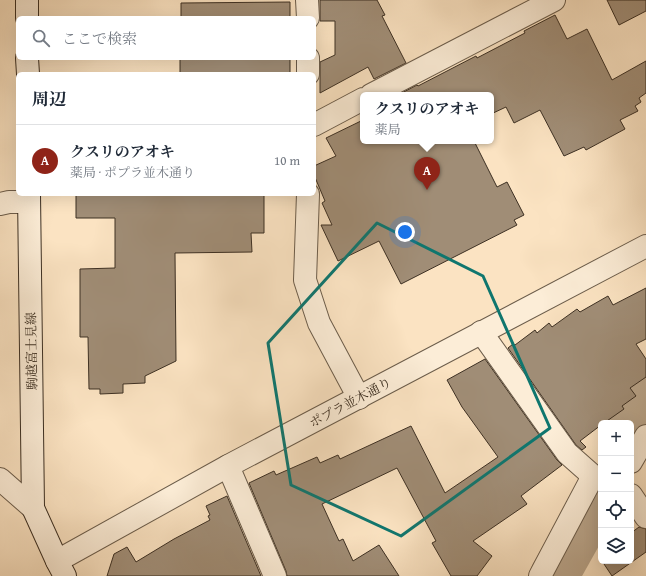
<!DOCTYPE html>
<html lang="ja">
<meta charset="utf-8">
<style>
body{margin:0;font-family:"Gentium Book Plus","Noto Serif JP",serif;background:#f2f2f3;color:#1f2937}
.controls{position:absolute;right:12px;bottom:12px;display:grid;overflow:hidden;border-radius:6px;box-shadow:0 4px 16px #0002}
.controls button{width:36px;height:36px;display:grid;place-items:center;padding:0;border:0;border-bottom:1px solid #e0e1e3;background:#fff;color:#1f2937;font:20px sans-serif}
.you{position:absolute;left:405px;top:232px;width:14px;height:14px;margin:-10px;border:3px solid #fff;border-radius:50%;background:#1a73e8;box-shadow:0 0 0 6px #1a73e833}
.badge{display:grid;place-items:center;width:26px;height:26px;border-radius:50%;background:#8f2418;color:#fff;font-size:13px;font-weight:700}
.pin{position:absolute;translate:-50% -33px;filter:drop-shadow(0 1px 2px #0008)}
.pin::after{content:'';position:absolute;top:21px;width:14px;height:12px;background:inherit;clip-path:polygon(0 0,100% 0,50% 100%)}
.popup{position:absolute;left:360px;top:92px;width:134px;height:52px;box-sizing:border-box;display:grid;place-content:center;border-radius:6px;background:#fff;filter:drop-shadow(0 1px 3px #0005);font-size:13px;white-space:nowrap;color:#747a83}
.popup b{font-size:15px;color:#1f2937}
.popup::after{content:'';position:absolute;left:50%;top:100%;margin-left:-8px;border:8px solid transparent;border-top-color:#fff}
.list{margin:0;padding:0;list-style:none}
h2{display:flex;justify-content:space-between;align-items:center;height:52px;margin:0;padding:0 16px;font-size:17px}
h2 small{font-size:13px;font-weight:400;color:#747a83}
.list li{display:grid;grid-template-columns:26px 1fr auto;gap:12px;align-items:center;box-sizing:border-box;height:72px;padding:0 16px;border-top:1px solid #e0e1e3}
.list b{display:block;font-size:15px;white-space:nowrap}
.list p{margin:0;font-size:13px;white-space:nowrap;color:#747a83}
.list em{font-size:13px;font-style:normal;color:#747a83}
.icon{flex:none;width:22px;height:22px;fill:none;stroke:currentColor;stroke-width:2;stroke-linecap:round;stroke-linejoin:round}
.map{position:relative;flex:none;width:646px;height:576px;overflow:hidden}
.search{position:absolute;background:#fff;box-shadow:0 4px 16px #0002;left:16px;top:16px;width:300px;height:44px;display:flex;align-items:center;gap:10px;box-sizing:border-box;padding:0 14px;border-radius:6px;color:#747a83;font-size:15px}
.panel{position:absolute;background:#fff;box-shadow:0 4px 16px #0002;left:16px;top:72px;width:300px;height:124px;border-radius:6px}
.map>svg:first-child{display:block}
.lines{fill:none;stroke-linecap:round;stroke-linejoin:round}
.river{stroke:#baa68c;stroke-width:49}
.building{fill:#a08d76;stroke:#3d3023}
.minor-casing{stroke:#6c5d4b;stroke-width:24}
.tertiary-casing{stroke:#6c5d4b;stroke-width:24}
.secondary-casing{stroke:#3d3023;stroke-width:24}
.minor{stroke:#fcedd7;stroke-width:22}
.tertiary{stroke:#fcedd7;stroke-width:22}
.secondary{stroke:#fcedd7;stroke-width:22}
.marked{fill:none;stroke:#0f766e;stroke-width:3;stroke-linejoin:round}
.labels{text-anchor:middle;stroke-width:3;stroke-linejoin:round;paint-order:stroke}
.street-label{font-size:13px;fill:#3d3023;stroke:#fcedd7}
</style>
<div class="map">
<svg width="646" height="576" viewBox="0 0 646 576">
<rect width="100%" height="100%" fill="#fbe3c2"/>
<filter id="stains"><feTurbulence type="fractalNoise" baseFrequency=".005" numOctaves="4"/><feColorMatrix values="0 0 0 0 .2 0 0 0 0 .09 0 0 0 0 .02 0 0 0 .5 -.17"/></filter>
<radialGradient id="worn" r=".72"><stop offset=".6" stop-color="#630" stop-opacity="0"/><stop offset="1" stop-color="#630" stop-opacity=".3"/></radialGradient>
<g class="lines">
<path class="river" d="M 631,426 L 646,400
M 554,576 L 601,492"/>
</g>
<path class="building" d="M 320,0 L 377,0 L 385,15 L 382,16 L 406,63 L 374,79 L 368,67 L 320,93 L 320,62 L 335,55 L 335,21 L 320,21 Z
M 607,0 L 646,0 L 646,11 L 619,25 Z
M 290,2 L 290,18 L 181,18 L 181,3 Z
M 555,15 L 567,39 L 587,29 L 612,80 L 646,61 L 646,93 L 639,98 L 641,102 L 635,106 L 638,111 L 620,120 L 625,129 L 586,150 L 584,147 L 564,156 L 540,110 L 514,123 L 506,107 L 491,114 L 491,95 L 398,95 L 417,85 L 418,86 L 476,56 L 477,58 L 525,33 L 524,31 Z
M 180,58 L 290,58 L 290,74 L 180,74 Z
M 363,120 L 363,141 L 474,141 L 497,187 L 507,182 L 524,215 L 514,220 L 517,225 L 401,284 L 379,241 L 338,261 L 321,225 L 332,225 L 322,203 L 325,201 L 314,175 L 314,166 L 336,156 L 326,138 Z
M 264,194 L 264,233 L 251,233 L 252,252 L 175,253 L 176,361 L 145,376 L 145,383 L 123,384 L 123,393 L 100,394 L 100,389 L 89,389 L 88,337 L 80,337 L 80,269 L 115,268 L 115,218 L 76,218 L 76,195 Z
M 646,288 L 646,339 L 636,344 L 646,359 L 646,377 L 630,388 L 636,396 L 622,406 L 624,409 L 604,423 L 601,423 L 601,425 L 580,441 L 586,447 L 582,450 L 576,445 L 508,348 L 513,344 L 515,345 L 535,330 L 537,333 L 549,323 L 552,327 L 577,309 L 580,312 L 608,296 L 613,305 Z
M 485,359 L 557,460 L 562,465 L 521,496 L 527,504 L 473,541 L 492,556 L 477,576 L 451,576 L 432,543 L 436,541 L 397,468 L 322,504 L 339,541 L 343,539 L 353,561 L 379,545 L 399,576 L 287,576 L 286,571 L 249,483 L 274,471 L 276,475 L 317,457 L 320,463 L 338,455 L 340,459 L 411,426 L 445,493 L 498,457 L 462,407 L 447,380 Z
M 227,496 L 261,576 L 107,576 L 114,554 L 127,547 L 136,562 L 174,539 L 210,520 L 208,516 L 210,515 L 206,506 Z
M 639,527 L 646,529 L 646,552 L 612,576 L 602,561 L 631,561 L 631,533 Z"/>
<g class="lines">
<defs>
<path id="minor" d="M 307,0 L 308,18
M 308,58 L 308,74
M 371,95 L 554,0
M 314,125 L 363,99
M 308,194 L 305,280 L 319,323 L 359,398
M 0,204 L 9,202 L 29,202
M 481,332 L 567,453 L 593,476 L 540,576
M 631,462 L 646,436
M 228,466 L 275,576
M 631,495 L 646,517"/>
<path id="tertiary" d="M 0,479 L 33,508
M 57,561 L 228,466 L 646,246"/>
<path id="secondary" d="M 27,0 L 27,18
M 27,58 L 28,74
M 29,194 L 33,508 L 57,561 L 65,576"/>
</defs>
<use href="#minor" class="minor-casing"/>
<use href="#tertiary" class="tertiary-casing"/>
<use href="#secondary" class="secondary-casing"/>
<use href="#minor" class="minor"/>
<use href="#tertiary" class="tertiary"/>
<use href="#secondary" class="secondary"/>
</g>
<path class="marked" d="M 377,223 L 483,276 L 550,428 L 401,536 L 291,485 L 268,343 Z"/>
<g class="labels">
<g class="street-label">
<text transform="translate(31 351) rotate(-91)" y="5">駒越富士見線</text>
<text transform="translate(350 402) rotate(-28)" y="5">ポプラ並木通り</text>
</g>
</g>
<rect width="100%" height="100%" filter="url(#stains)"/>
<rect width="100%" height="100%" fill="url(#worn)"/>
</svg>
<div class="controls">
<button>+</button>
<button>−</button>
<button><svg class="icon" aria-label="locate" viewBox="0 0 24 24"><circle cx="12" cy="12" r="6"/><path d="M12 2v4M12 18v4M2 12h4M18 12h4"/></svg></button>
<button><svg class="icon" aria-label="layers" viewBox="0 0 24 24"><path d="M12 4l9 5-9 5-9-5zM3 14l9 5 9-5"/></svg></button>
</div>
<div class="you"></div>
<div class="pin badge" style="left:427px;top:190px">A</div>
<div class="popup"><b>クスリのアオキ</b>薬局</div>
<div class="search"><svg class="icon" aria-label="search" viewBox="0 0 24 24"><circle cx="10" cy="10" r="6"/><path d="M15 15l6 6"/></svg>ここで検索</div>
<section class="panel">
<h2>周辺<small></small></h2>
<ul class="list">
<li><span class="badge">A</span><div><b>クスリのアオキ</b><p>薬局 · ポプラ並木通り</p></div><em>10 m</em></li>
</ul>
</section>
</div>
